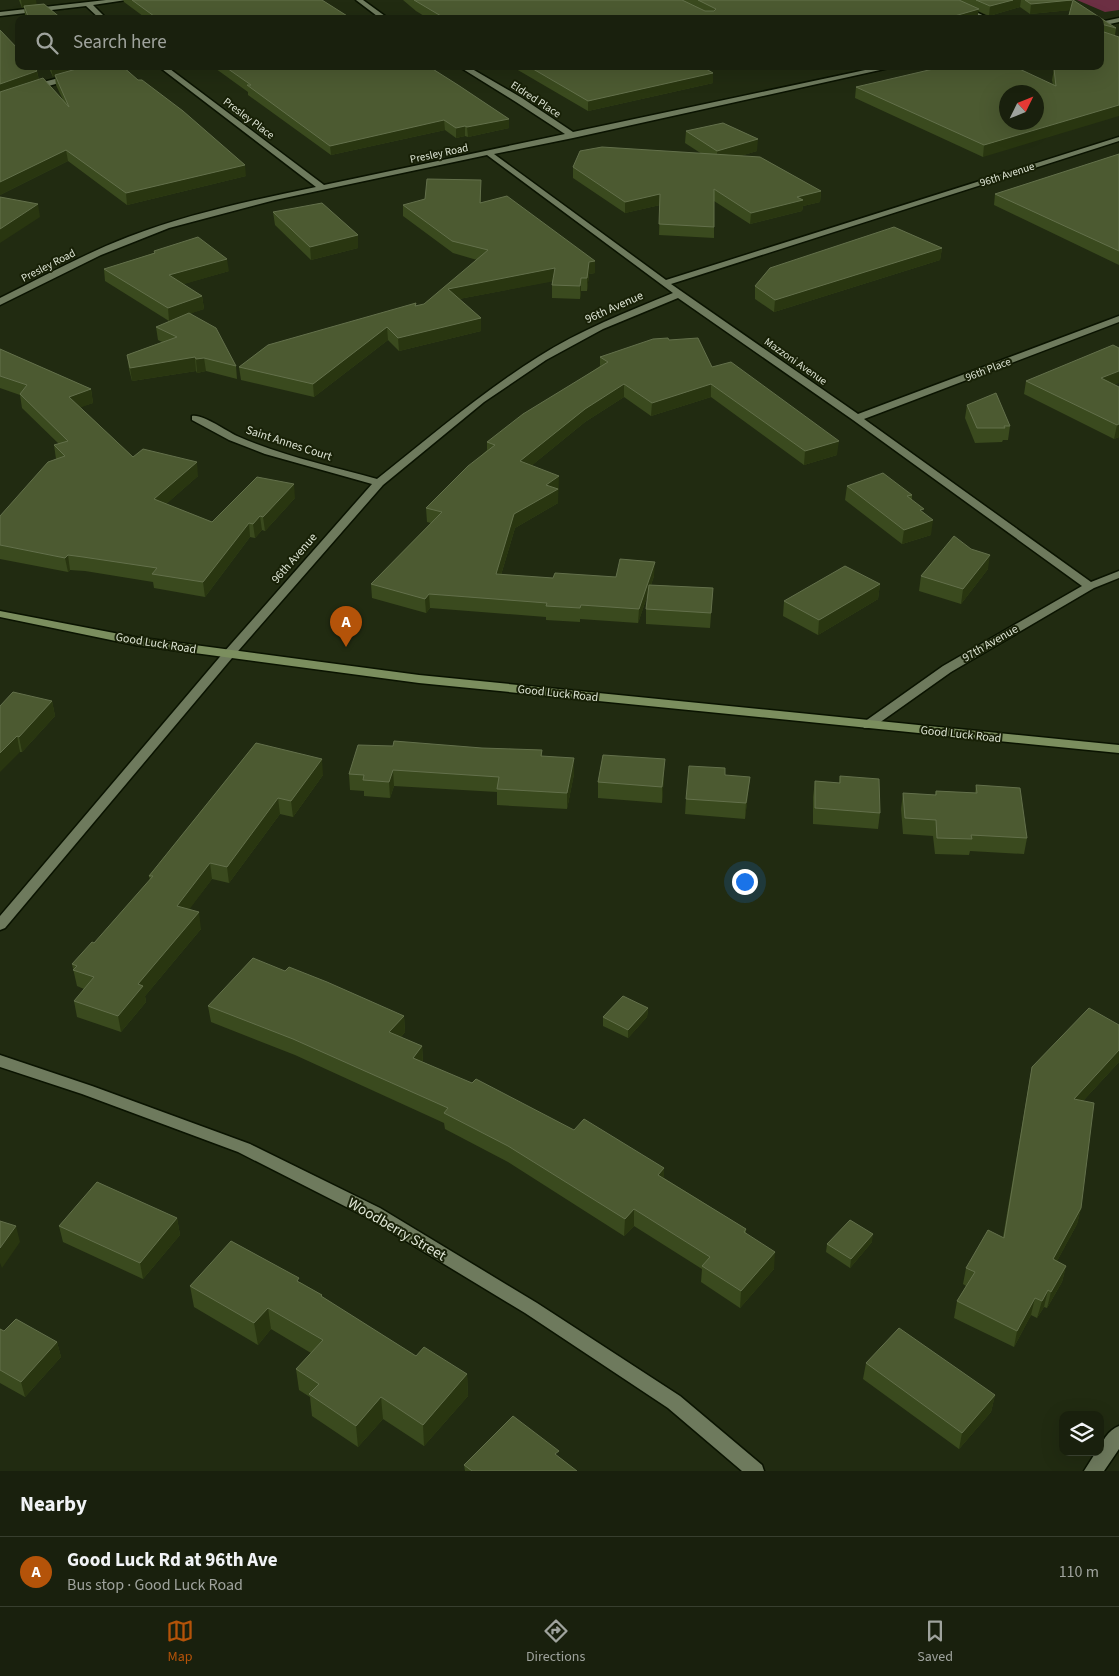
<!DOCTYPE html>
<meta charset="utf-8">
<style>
body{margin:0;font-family:"Source Sans 3",sans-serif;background:#222816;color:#f1f3f6}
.controls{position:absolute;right:15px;bottom:15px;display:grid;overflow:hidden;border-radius:10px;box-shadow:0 5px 20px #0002}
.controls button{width:45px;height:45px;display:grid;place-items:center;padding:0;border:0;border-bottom:1px solid #373e2e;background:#19200d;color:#f1f3f6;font:25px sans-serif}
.compass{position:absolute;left:999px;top:85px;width:45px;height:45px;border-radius:50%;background:#19200d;box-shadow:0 5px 20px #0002;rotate:47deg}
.you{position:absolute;left:744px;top:881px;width:18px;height:18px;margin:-12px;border:4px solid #fff;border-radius:50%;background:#1a73e8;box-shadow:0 0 0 8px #1a73e833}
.badge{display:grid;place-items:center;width:32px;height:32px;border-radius:50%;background:#b45309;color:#fff;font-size:16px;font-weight:700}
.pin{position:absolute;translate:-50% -41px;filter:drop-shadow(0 1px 2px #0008)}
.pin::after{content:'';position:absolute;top:26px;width:18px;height:15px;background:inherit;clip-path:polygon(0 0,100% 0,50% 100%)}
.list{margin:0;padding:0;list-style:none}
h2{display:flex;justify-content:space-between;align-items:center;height:65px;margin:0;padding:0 20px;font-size:21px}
h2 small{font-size:16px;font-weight:400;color:#9fa39d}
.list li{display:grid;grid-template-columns:32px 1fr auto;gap:15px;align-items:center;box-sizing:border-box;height:70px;padding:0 20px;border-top:1px solid #373e2e}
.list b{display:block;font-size:19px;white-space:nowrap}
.list p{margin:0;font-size:16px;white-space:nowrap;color:#9fa39d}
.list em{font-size:16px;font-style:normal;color:#9fa39d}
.icon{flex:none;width:28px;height:28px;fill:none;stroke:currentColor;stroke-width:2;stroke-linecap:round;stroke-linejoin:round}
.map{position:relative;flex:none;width:1119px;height:1471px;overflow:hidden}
.search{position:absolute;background:#19200d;box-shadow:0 5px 20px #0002;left:15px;right:15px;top:15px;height:55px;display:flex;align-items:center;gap:12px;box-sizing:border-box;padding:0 18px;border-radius:10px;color:#9fa39d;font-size:19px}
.sheet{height:135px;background:#19200d}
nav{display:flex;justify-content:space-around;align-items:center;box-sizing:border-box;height:70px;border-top:1px solid #373e2e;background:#19200d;font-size:14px;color:#9fa39d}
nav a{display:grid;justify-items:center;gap:2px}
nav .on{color:#b45309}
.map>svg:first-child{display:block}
.green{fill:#6c2f43}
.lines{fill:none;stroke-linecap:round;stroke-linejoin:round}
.street-casing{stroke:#0a1300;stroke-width:3}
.secondary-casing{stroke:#0a1300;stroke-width:3}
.street{fill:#6e7a5d;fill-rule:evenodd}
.secondary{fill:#7b8e5e;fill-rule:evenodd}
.wall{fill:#3a4a1e}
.shaded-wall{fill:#293610}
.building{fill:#4c5a31;stroke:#63704b;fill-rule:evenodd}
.labels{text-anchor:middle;stroke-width:4;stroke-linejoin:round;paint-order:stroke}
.far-street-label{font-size:11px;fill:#dee5d5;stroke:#182107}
.street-label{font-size:12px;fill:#dee5d5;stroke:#182107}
.near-street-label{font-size:15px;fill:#dee5d5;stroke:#182107}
</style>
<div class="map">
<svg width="1119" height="1471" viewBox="0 0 1119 1471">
<rect width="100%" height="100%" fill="#212b11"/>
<path class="green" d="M 1077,0 L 1119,0 L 1119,10 L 1105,12 Z"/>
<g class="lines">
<defs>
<path id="street" d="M 106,0 L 126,0 L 93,5 L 107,19 L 100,19 L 86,6 L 0,16 L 0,12 Z
M 356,0 L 363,0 L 389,19 L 381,19 Z
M 942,0 L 950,0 L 991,19 L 982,19 Z
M 1119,18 L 1119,22 L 1100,26 L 1100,22 Z
M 158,66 L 166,66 L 324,185 L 565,134 L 516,102 L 458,66 L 467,66 L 522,98 L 573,132 L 884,66 L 898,66 L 573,138 L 494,154 L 666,280 L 1119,137 L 1119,141 L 671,284 L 858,414 L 1119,316 L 1119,322 L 864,419 L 1091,582 L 1119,571 L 1119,578 L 1094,588 L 951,672 L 872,728 L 864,728 L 862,725 L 864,722 L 943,666 L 1082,586 L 853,420 L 678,298 L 603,329 L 546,360 L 484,402 L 383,485 L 232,658 L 5,928 L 0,930 L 0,916 L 224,652 L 372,484 L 265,454 L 229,440 L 192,420 L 192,416 C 203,414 226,431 237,436 C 282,456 331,466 377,479 C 430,437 481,393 538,357 C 580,330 627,312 673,293 L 487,155 L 275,200 L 169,228 L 101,255 L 0,305 L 0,298 C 42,277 84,254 128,237 C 188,214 253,200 316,187 Z
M 71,75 L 74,75 L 74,79 L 41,88 L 0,102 L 0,97 L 35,84 Z
M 0,1055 L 92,1086 L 250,1144 L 380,1208 L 537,1303 L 680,1396 L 762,1465 L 764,1471 L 742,1471 L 668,1408 L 525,1313 L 368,1218 L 238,1152 L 82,1094 L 0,1067 Z
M 1119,1426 L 1119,1449 L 1104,1471 L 1084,1471 L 1096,1452 L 1100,1452 C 1100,1442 1109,1430 1119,1426 Z"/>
<path id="secondary" d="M 0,611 L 135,637 L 419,675 L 1119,745 L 1119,753 L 419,683 L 135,645 L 0,617 Z"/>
</defs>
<use href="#street" class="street-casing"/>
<use href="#secondary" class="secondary-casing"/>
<use href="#street" class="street"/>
<use href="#secondary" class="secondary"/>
</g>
<path class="wall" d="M 19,0 L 36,0 L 36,5 L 62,19 L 27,19 L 25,15 L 24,7 L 22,8 Z
M 123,0 L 322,0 L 352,19 L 147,19 L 124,2 Z
M 403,0 L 1072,0 L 1071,7 L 1116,28 L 1115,35 L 983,157 L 855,98 L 856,87 L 1053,85 L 1052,80 L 1054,69 L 1070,10 L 1030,14 L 1020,7 L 989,16 L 978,11 L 977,19 L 429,19 L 416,11 Z
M 48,66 L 122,66 L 246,176 L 127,205 L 68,161 L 0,195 L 37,71 L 39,80 L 63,100 L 56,85 L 55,77 L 53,77 Z
M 212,66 L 428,66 L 509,128 L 468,137 L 465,136 L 456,138 L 445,130 L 331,155 L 248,95 L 248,92 Z
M 511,66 L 701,66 L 713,83 L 588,111 Z
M 686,131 L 757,151 L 740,156 L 821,191 L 820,202 L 803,206 L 802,211 L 750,224 L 714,201 L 714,238 L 659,235 L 660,205 L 625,213 L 573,178 L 573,167 L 702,154 L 685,143 Z
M 1119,154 L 1119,265 L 994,205 L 995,194 Z
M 481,192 L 481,202 L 595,273 L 589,274 L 587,291 L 581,291 L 580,299 L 552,298 L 552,281 L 459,299 L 481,318 L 481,331 L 399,351 L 388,340 L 314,397 L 241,380 L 239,367 L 416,303 L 416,306 L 424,304 L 477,260 L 453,253 L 403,216 L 403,205 Z
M 273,212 L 358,248 L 311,260 L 275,225 Z
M 942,248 L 940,260 L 774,312 L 755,299 L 755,286 Z
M 154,251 L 229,271 L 183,284 L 202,296 L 204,309 L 191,313 L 236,366 L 237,379 L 206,371 L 197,373 L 196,371 L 132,381 L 129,369 L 127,355 L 162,342 L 158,340 L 156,327 L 177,318 L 169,321 L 105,281 L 104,269 L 154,253 Z
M 669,340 L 712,367 L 837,455 L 804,465 L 711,397 L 651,416 L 624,397 L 585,422 L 531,466 L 559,489 L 558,490 L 558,503 L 515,528 L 501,575 L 553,578 L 654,576 L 651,585 L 713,588 L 710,628 L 646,624 L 646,609 L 648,594 L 638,623 L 580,619 L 580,622 L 546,620 L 546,617 L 430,608 L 426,613 L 372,598 L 371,584 L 431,523 L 427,522 L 426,508 L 487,450 L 487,442 L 600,366 L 600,357 Z
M 0,349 L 91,389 L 93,403 L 80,407 L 133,457 L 198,476 L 166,504 L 212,522 L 295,498 L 265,531 L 262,530 L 255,538 L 250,537 L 205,597 L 154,588 L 153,582 L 85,571 L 70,570 L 68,572 L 0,559 L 0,516 L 56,459 L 54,445 L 59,444 L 22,408 L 20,395 L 0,388 Z
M 1026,381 L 1115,385 L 1119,437 L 1114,439 L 1024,394 Z
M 967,405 L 1010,426 L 1008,440 L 1003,440 L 1002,442 L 975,443 L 965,418 Z
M 847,486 L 912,495 L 912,500 L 923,513 L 931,535 L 902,544 L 845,500 Z
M 988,569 L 961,604 L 919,591 L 921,576 Z
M 880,584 L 878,599 L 818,635 L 783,616 L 784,601 Z
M 52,701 L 55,716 L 22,752 L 20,752 L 0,706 Z
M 256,743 L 323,775 L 293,817 L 280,814 L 229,883 L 212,879 L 189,909 L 201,929 L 145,996 L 146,1002 L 121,1032 L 77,1017 L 74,1001 L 84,989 L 77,986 L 72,964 L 94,943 L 150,880 L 149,876 Z
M 482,748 L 542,750 L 542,756 L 574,774 L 567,809 L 497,805 L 497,792 L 394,786 L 390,798 L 364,796 L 364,791 L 350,790 L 349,774 Z
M 664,775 L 662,803 L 598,798 L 598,782 Z
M 840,776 L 880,813 L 878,829 L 813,824 L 813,797 L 815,781 L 839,783 Z
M 750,777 L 745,819 L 685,814 L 686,799 Z
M 976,785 L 1027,838 L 1024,854 L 970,851 L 969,855 L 935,854 L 933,836 L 903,834 L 901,809 L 903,793 L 935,795 L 936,791 L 975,793 Z
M 285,971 L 404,1016 L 405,1032 L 401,1037 L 422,1046 L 423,1062 L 574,1130 L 664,1168 L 664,1178 L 746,1229 L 746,1233 L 774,1269 L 740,1308 L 701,1282 L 702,1269 L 634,1226 L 624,1236 L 508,1162 L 445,1129 L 444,1123 L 295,1055 L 211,1022 L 208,1006 Z
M 648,1008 L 647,1017 L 628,1038 L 603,1026 L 603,1017 Z
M 1119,1062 L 1083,1101 L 1081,1208 L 1077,1224 L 1057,1261 L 1066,1266 L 1062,1282 L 1047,1308 L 1044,1307 L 1037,1318 L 1031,1315 L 1014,1347 L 954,1318 L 957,1301 L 966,1286 L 963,1284 L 966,1268 L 1003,1237 L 1029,1084 L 1032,1067 Z
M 177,1218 L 180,1235 L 143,1279 L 63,1242 L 59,1226 Z
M 872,1242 L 850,1268 L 826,1252 L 827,1244 Z
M 300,1282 L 322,1295 L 322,1297 L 416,1356 L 467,1374 L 468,1396 L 424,1446 L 383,1419 L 358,1447 L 312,1416 L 310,1397 L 299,1390 L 296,1369 L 311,1353 L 271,1329 L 258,1345 L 194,1307 L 190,1286 Z
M 0,1329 L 4,1331 L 57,1342 L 61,1357 L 25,1397 L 0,1383 Z
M 866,1363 L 995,1395 L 991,1412 L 959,1449 L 863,1379 Z
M 559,1457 L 577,1471 L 465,1471 L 464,1465 Z"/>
<path class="shaded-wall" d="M 21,0 L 36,0 L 37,6 L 22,8 Z
M 1013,0 L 1021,0 L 1020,7 L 989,16 L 990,6 Z
M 1072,0 L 1071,10 L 1030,14 L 1031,4 Z
M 979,9 L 977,19 L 944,19 Z
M 59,66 L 97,66 L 55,75 L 55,77 L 53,77 L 51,68 Z
M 37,71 L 39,82 L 0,96 L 0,84 Z
M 713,73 L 713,83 L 588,111 L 588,101 Z
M 1119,105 L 1119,116 L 983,157 L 984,145 Z
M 509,119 L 509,128 L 468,137 L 467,127 Z
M 444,120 L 445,130 L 331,155 L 330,146 Z
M 465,126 L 465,136 L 456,138 L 456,128 Z
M 758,139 L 757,151 L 717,163 L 717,151 Z
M 66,150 L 68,161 L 0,195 L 0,182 Z
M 245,165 L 246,176 L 127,205 L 126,193 Z
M 821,191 L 820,202 L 803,206 L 802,211 L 750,224 L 751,213 L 797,197 Z
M 660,194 L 660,205 L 625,213 L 625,202 Z
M 38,204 L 40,217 L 0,243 L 0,229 Z
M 358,235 L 358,248 L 311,260 L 310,247 Z
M 942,248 L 940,260 L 774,312 L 775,300 Z
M 227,259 L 229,271 L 171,288 L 169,275 Z
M 595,261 L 595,273 L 589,274 L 587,291 L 587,278 L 589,262 Z
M 555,268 L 555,281 L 448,301 L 448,289 Z
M 581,278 L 581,291 L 580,299 L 580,286 Z
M 202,296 L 204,309 L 169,321 L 168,308 Z
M 481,318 L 481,331 L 399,351 L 398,338 Z
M 387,327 L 388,340 L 314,397 L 313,384 Z
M 195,357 L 196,371 L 132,381 L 130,368 Z
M 204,358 L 206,371 L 197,373 L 196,359 Z
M 1119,371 L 1119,383 L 1098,392 L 1101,378 Z
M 624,384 L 624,397 L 585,422 L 520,475 L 520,461 L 585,409 Z
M 711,384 L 711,397 L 651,416 L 652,403 Z
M 91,389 L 93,403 L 71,411 L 69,397 Z
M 1119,424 L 1119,437 L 1114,439 L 1117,425 Z
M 839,441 L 837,455 L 804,465 L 805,451 Z
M 197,462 L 198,476 L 156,513 L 154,499 Z
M 559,476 L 558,503 L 515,528 L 497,588 L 496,574 L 514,514 L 546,485 Z
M 294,484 L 295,498 L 265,531 L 263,517 Z
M 260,516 L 262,530 L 255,538 L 253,524 Z
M 933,520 L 931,535 L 902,544 L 904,530 Z
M 249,523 L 250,537 L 205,597 L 203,582 Z
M 68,555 L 70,570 L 68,572 L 65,558 Z
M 990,555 L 988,569 L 961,604 L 963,589 Z
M 655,562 L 654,576 L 638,623 L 639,609 Z
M 880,584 L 878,599 L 818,635 L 819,620 Z
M 429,594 L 430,608 L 426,613 L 425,599 Z
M 52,701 L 55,716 L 22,752 L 19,737 Z
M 17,736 L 20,752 L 0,772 L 0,753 Z
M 574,758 L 574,774 L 567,809 L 567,793 Z
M 322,759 L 323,775 L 293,817 L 291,801 Z
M 665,759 L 664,775 L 662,803 L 662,787 Z
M 393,770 L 394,786 L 390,798 L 389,782 Z
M 750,777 L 748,793 L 745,819 L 746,803 Z
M 278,798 L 280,814 L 229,883 L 227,867 Z
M 210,863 L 212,879 L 180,922 L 177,906 Z
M 199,912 L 201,929 L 145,996 L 146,1002 L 121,1032 L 118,1016 L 138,984 Z
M 648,1008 L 647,1017 L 628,1038 L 628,1030 Z
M 404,1016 L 405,1032 L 391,1048 L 389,1032 Z
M 422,1046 L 423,1063 L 413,1058 Z
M 1119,1050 L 1119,1062 L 1070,1115 L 1074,1099 Z
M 664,1168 L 664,1185 L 658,1175 Z
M 1081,1208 L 1077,1224 L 1049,1276 L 1053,1259 Z
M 634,1209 L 634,1226 L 624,1236 L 625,1219 Z
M 177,1218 L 180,1235 L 143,1279 L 140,1263 Z
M 16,1226 L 20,1242 L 2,1268 L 0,1263 L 0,1248 Z
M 873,1234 L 872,1242 L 850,1268 L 851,1259 Z
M 775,1252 L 774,1269 L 740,1308 L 741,1291 Z
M 1066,1266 L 1062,1282 L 1047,1308 L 1051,1292 Z
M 1048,1290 L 1044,1307 L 1037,1318 L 1042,1301 Z
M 1035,1298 L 1031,1315 L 1014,1347 L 1017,1331 Z
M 268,1308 L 271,1329 L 258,1345 L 254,1323 Z
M 57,1342 L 61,1357 L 25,1397 L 21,1382 Z
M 467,1374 L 468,1396 L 424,1446 L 423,1425 Z
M 995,1395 L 991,1412 L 959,1449 L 962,1433 Z
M 381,1397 L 383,1419 L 358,1447 L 356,1426 Z"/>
<path class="building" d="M 132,0 L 322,0 L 352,19 L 158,19 Z
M 414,0 L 682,0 L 705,11 L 714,11 L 716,9 L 698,0 L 959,0 L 979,9 L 944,19 L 446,19 Z
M 976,0 L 1013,0 L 990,6 Z
M 1025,0 L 1072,0 L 1031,4 Z
M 1073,0 L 1116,28 L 1101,24 L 1101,31 L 1119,37 L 1119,105 L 984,145 L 856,87 L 946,66 L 1013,66 L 1056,86 L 1054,69 L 1055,66 L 1100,66 L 1100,19 L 1068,19 ZM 1006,92 L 1036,92 L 1036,122 L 1006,122 Z
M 44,4 L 62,19 L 29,19 L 24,6 Z
M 0,30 L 19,50 L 19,66 L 33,66 L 37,71 L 0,84 Z
M 87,66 L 122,66 L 138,80 L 142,80 L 183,111 L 245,165 L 126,193 L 66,150 L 0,182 L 0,92 L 43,78 L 69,107 L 55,75 Z
M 224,66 L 428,66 L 458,85 L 509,119 L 467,127 L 465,126 L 456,128 L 444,120 L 330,146 L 247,85 L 251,85 Z
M 528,66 L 701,66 L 713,73 L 588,101 Z
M 723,123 L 758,139 L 717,151 L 686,131 Z
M 602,147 L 760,157 L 821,191 L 797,197 L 803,200 L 751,213 L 714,189 L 714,227 L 659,224 L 660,194 L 625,202 L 573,167 L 580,151 Z
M 1119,154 L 1119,251 L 995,194 Z
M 427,179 L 481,180 L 480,203 L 507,196 L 595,261 L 589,262 L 587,278 L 581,278 L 580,286 L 552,285 L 555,268 L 448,289 L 481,318 L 398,338 L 387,327 L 313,384 L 239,367 L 268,345 L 416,303 L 415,306 L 424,304 L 488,250 L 452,241 L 403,205 L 425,199 Z
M 0,197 L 38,204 L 0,229 Z
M 322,203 L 358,235 L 310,247 L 273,212 Z
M 894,227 L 942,248 L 775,300 L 755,286 L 770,268 Z
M 198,237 L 227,259 L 169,275 L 202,296 L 168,308 L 104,269 L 155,253 L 154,251 Z
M 189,313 L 216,328 L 236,366 L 204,358 L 196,359 L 195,357 L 130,368 L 127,355 L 177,337 L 156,327 Z
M 668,338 L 669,340 L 698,338 L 712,367 L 731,362 L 839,441 L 805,451 L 711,384 L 652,403 L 624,384 L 585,409 L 520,461 L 559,476 L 546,485 L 558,489 L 514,514 L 496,574 L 553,578 L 555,573 L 616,577 L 620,559 L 655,562 L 639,609 L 581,605 L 580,608 L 546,606 L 547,603 L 429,594 L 425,599 L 371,584 L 442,512 L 426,508 L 468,466 L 495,445 L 487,442 L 523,414 L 608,362 L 600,357 L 653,339 Z
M 1113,345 L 1119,348 L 1119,371 L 1101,378 L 1119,387 L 1119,424 L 1117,425 L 1026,381 Z
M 0,349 L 91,389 L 69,397 L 133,457 L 143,449 L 197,462 L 154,499 L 212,522 L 257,477 L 294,484 L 263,517 L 260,516 L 253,524 L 249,523 L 203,582 L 152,574 L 157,568 L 83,557 L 68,555 L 65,558 L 0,545 L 0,516 L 48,462 L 65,456 L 54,445 L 68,441 L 20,394 L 27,385 L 0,376 Z
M 996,393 L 1010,426 L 1004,426 L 1005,428 L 977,428 L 967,405 Z
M 883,473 L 912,495 L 907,496 L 924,509 L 920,510 L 933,520 L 904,530 L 847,486 Z
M 954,536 L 971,549 L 990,555 L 963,589 L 921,576 Z
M 845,566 L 880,584 L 819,620 L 784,601 Z
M 649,585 L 713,588 L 711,613 L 646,609 Z
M 13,692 L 52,701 L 19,737 L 17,736 L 0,753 L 0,706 Z
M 394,741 L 482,748 L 542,750 L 541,756 L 574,758 L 567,793 L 497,789 L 499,777 L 393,770 L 389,782 L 363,780 L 364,775 L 349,774 L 358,745 L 393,746 Z
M 256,743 L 322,759 L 291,801 L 278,798 L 227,867 L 210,863 L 177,906 L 199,912 L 138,984 L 143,986 L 118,1016 L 74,1001 L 94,977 L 73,970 L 77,966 L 72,964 L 92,942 L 94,943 L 153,876 L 149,876 Z
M 603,755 L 665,759 L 662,787 L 598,782 Z
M 689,766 L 725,768 L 725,775 L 750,777 L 746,803 L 686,799 Z
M 840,776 L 879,779 L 880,813 L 815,808 L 815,781 L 840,783 Z
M 976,785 L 1020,788 L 1027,838 L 971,835 L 972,839 L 937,838 L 936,820 L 905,818 L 903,793 L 936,795 L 936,791 L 977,793 Z
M 253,958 L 285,971 L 289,967 L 327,982 L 404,1016 L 389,1032 L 422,1046 L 413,1058 L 472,1083 L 476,1079 L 574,1130 L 584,1119 L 664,1168 L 658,1175 L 746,1229 L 744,1232 L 775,1252 L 741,1291 L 702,1266 L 710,1257 L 634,1209 L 625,1219 L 508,1146 L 444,1113 L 448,1108 L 293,1039 L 208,1006 Z
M 623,996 L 648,1008 L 628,1030 L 603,1017 Z
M 1089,1008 L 1119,1025 L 1119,1050 L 1074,1099 L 1094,1103 L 1081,1208 L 1053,1259 L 1066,1266 L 1051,1292 L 1048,1290 L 1042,1301 L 1035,1298 L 1017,1331 L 957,1301 L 975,1272 L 966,1268 L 988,1230 L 1004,1238 L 1032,1067 Z
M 97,1182 L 177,1218 L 140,1263 L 59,1226 Z
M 850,1220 L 873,1234 L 851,1259 L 827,1244 Z
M 0,1221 L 16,1226 L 0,1248 Z
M 231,1241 L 299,1278 L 297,1281 L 322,1295 L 321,1296 L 416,1356 L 424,1347 L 467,1374 L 423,1425 L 381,1397 L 356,1426 L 309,1394 L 319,1384 L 296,1369 L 323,1340 L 268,1308 L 254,1323 L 190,1286 Z
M 16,1319 L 57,1342 L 21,1382 L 0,1370 L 0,1329 L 4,1331 Z
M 899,1328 L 995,1395 L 962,1433 L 866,1363 Z
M 513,1416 L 559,1451 L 555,1454 L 577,1471 L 472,1471 L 464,1465 Z"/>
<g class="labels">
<g class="far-street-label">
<text transform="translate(536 99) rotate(33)" y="4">Eldred Place</text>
<text transform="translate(249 118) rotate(37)" y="4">Presley Place</text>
<text transform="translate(439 153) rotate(-12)" y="4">Presley Road</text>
<text transform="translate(1007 174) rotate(-18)" y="4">96th Avenue</text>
<text transform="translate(48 265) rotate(-27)" y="4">Presley Road</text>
<text transform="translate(796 361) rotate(35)" y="4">Mazzoni Avenue</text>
<text transform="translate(988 369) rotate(-21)" y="4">96th Place</text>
</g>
<g class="street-label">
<text transform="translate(614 307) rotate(-24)" y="4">96th Avenue</text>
<text transform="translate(289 443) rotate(18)" y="4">Saint Annes Court</text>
<text transform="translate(294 558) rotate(-49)" y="4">96th Avenue</text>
<text transform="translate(156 643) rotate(9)" y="4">Good Luck Road</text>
<text transform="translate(990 643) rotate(-30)" y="4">97th Avenue</text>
<text transform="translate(558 693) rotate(6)" y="4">Good Luck Road</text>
<text transform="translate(961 734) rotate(6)" y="4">Good Luck Road</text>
</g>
<g class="near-street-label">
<text transform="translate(397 1229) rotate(30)" y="5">Woodberry Street</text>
</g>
</g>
</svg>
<div class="controls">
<button><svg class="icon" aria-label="layers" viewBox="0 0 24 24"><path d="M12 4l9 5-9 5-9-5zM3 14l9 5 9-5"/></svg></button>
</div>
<svg class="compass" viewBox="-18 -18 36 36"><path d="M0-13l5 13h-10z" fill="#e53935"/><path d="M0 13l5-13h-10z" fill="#9fa39d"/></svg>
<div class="you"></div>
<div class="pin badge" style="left:346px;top:647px">A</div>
<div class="search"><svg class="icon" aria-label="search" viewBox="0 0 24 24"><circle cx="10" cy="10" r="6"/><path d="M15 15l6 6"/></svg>Search here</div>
</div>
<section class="sheet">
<h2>Nearby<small></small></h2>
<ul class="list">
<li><span class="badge">A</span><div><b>Good Luck Rd at 96th Ave</b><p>Bus stop · Good Luck Road</p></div><em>110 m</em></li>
</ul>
</section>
<nav>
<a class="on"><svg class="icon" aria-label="map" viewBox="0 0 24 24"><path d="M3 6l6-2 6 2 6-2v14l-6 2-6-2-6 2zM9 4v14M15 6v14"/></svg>Map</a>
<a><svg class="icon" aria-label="directions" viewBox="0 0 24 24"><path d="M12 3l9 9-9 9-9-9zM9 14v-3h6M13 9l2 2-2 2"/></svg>Directions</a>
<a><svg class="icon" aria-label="saved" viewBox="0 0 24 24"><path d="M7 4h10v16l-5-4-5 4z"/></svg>Saved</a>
</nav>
